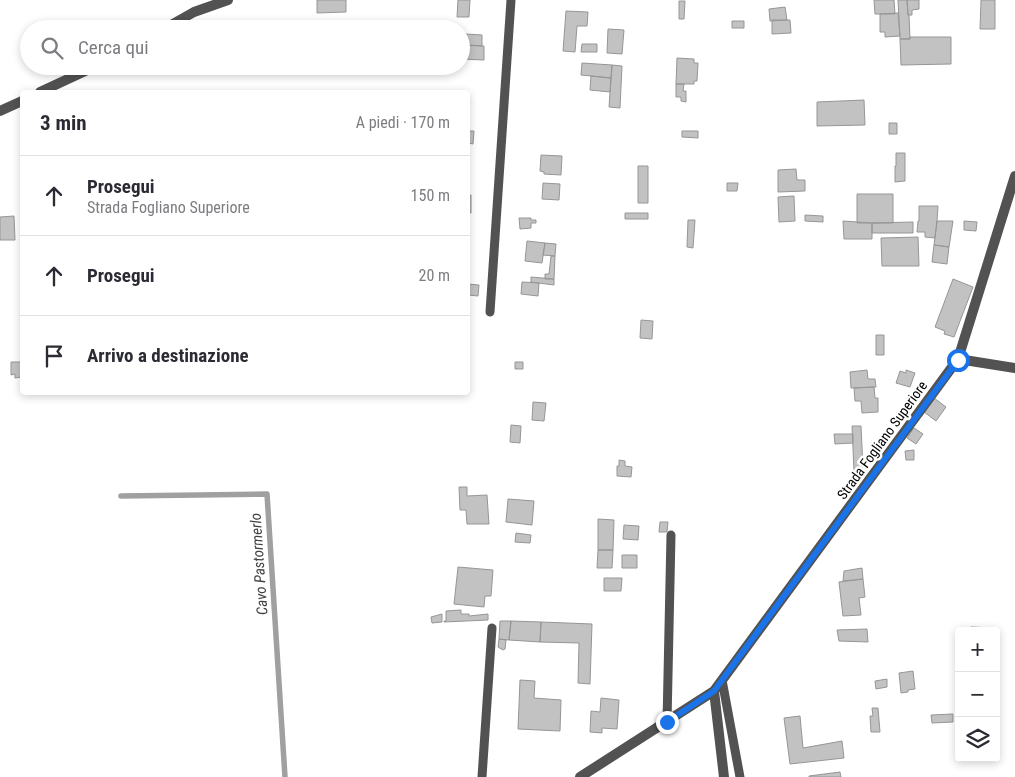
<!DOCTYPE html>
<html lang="it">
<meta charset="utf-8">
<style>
body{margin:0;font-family:"Roboto Condensed",sans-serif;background:#f7f7f7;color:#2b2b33}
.controls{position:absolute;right:15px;bottom:15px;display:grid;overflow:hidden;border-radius:5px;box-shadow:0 2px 8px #0003}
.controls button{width:45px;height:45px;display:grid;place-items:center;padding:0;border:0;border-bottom:1px solid #e1e1e2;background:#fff;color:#2b2b33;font:25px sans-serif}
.stop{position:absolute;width:15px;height:15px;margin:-11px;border:4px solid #1a73e8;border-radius:50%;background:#fff}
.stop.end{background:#1a73e8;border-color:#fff;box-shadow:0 1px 5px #0008}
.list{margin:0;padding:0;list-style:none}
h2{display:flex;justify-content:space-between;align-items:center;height:65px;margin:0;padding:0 20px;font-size:21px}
h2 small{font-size:16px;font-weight:400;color:#7c7c81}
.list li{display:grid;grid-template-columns:32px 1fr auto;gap:15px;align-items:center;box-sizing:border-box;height:80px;padding:0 20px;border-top:1px solid #e1e1e2}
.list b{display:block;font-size:19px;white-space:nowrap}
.list p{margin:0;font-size:16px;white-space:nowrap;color:#7c7c81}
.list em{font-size:16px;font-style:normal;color:#7c7c81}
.icon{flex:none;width:28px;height:28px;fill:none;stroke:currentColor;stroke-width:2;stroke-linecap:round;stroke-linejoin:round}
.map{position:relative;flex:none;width:1015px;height:777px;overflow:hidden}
.search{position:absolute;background:#fff;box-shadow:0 2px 8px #0003;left:20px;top:20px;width:450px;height:55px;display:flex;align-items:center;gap:12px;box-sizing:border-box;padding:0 18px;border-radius:28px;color:#7c7c81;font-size:19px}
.panel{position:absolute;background:#fff;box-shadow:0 2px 8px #0003;left:20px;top:90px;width:450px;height:305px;border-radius:5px}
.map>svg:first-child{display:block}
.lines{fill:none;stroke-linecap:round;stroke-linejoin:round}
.stream{stroke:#a0a0a0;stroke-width:5.5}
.building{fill:#c2c2c2;stroke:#969696}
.service{stroke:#525252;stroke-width:9}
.minor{stroke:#525252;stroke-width:10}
.route{stroke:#1a73e8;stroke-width:6}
.labels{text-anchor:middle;stroke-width:5;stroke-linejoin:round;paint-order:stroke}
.street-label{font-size:14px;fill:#000;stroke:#fff}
.water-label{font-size:15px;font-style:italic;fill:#414141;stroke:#fff}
</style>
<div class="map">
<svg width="1015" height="777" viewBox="0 0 1015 777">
<rect width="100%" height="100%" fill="#fff"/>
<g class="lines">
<path class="stream" d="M 121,496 L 267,494 L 285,777"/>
</g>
<path class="building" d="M 317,0 L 346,0 L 346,12 L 317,13 Z
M 458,0 L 470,0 L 469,17 L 457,17 Z
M 874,0 L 894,0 L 895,14 L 875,14 Z
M 898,0 L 907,0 L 908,15 L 909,15 L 910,39 L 900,39 Z
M 907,0 L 919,0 L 919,9 L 912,10 L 912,15 L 908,15 Z
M 981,0 L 995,0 L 995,29 L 980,29 Z
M 679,1 L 685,1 L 684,19 L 679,19 Z
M 785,7 L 787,20 L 770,21 L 769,9 Z
M 566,11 L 588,12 L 587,26 L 577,26 L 575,52 L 563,51 Z
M 898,13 L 900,36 L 885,37 L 885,32 L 880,32 L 880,14 Z
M 772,20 L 790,20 L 791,33 L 772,34 Z
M 732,21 L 744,21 L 744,28 L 732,28 Z
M 608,29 L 624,30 L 622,54 L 607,53 Z
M 465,34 L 482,35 L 482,46 L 464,45 Z
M 910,37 L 951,37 L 951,64 L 901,65 L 900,39 L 910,39 Z
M 582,44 L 597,44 L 597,52 L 581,52 Z
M 464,45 L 484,46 L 484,60 L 461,59 L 461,52 L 464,52 Z
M 677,58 L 694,59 L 694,63 L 698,63 L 697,81 L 694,81 L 694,84 L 676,84 Z
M 582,63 L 612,65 L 611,78 L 581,75 Z
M 612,65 L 622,66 L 620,108 L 609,107 Z
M 591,76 L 611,78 L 610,92 L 590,90 Z
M 676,84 L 684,84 L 683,91 L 686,91 L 686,102 L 681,101 L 681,97 L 676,97 Z
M 864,100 L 865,125 L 817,126 L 817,102 Z
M 889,123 L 897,123 L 897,134 L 889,134 Z
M 468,131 L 474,131 L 473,144 L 468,143 Z
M 682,131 L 698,131 L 698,138 L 682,137 Z
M 896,153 L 905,153 L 905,181 L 895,182 L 895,166 L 896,166 Z
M 541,155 L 562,156 L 561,175 L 544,174 L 544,172 L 540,171 Z
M 638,166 L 648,166 L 648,203 L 638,203 Z
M 796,169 L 797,180 L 805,180 L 805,191 L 778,192 L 778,170 Z
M 543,183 L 560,184 L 559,200 L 542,199 Z
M 727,183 L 738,183 L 737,191 L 727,191 Z
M 857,194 L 893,194 L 893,223 L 857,223 Z
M 468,195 L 471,195 L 471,213 L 468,213 Z
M 794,196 L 795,221 L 779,222 L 778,197 Z
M 919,206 L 938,206 L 937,221 L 935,238 L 925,237 L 925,232 L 917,232 L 918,221 L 919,221 Z
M 625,213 L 648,213 L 648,219 L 625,219 Z
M 805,215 L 823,216 L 823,222 L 805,221 Z
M 14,216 L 15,240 L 0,240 L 0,217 Z
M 519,218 L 531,218 L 531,220 L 536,220 L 536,223 L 531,223 L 531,228 L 520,229 Z
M 688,220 L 695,220 L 693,248 L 687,247 Z
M 843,221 L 872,223 L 872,239 L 844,239 Z
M 937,221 L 953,221 L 949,247 L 934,245 Z
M 964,221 L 977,222 L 976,231 L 964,230 Z
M 913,222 L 913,233 L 872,233 L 872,223 Z
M 918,237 L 919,266 L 882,266 L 881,238 Z
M 527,241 L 545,243 L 542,263 L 525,261 Z
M 545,243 L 556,244 L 555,256 L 543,255 Z
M 934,245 L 949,247 L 947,264 L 932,262 Z
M 551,256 L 555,256 L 554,279 L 545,279 L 545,274 L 549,274 Z
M 531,277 L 554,279 L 554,285 L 531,282 Z
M 953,279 L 973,287 L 954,337 L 944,334 L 945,331 L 935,327 Z
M 522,282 L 539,283 L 538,296 L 521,294 Z
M 468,284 L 479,285 L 478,296 L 468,295 Z
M 641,320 L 653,321 L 652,339 L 640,338 Z
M 876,335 L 884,335 L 884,355 L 876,355 Z
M 11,362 L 21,362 L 22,377 L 15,378 L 15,374 L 11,375 Z
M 515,362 L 523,362 L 523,369 L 515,369 Z
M 867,370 L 868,379 L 875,379 L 876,387 L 851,388 L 850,372 Z
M 906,370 L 915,373 L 910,387 L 896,383 L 900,371 L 906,373 Z
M 874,387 L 875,398 L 878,398 L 878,412 L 862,413 L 861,401 L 855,401 L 854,388 Z
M 934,398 L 946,407 L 936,421 L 924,412 Z
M 533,402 L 546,403 L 544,421 L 532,420 Z
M 511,425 L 521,426 L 520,443 L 510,442 Z
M 852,426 L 861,426 L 863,468 L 854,472 Z
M 914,428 L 923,434 L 916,444 L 907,438 Z
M 834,434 L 853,434 L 853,443 L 835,444 Z
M 914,450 L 914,460 L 906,460 L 905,451 Z
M 619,460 L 625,461 L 625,466 L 632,467 L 631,477 L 617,476 L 617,466 L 619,466 Z
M 459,487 L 467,487 L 467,496 L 487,495 L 489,524 L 467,524 L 466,510 L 460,510 Z
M 508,499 L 534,501 L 532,525 L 506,522 Z
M 598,519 L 614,520 L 613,550 L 598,550 Z
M 660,522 L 668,522 L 667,532 L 659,532 Z
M 624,525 L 639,526 L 638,540 L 623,539 Z
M 516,533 L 531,535 L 530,543 L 515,542 Z
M 598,550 L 613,550 L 612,568 L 597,568 Z
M 622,555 L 637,555 L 637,568 L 622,568 Z
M 458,567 L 493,570 L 491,596 L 485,596 L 484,607 L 454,604 Z
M 862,568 L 863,579 L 843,581 L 844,571 Z
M 604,578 L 622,578 L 621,591 L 604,591 Z
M 863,579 L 865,597 L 859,598 L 861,615 L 843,616 L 839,582 Z
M 461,610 L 461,614 L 469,614 L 469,616 L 488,614 L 488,620 L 444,622 L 444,621 L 446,621 L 446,611 Z
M 442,614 L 442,622 L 432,623 L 431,617 Z
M 500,621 L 511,621 L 509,640 L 499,639 Z
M 511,621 L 541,622 L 540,642 L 509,640 Z
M 541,622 L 592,624 L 590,684 L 578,683 L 579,643 L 540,642 Z
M 971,627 L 993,628 L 993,631 L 971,631 Z
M 867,629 L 868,642 L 839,641 L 837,630 Z
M 499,639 L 506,640 L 505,649 L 503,650 L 498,647 Z
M 913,671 L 915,689 L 908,690 L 908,692 L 901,693 L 899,673 Z
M 887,679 L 887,687 L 876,689 L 875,681 Z
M 520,680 L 535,681 L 534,698 L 561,700 L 560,731 L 518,729 Z
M 601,698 L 619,700 L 617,729 L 602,728 L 602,733 L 590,732 L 591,711 L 600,712 Z
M 872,708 L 878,708 L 880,732 L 871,732 L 870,716 L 873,716 Z
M 953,714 L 953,722 L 932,723 L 931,715 Z
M 800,716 L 803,748 L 842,741 L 844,758 L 790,764 L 784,718 Z
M 840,772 L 841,777 L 809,777 L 809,776 Z"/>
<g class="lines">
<path class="service" d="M 490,312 L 511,0
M 722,680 L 740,777
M 667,722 L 671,535
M 482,777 L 492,628"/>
<path class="minor" d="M 164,29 L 194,12 L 228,0
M 40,92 L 96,66
M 0,111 L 22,101
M 958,359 L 1015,368
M 714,691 L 958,359 L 1015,176
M 580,777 L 714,691 L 724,777"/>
</g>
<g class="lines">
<path class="route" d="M 667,722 L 714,691 L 958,360"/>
</g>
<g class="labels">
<g class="street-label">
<text transform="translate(882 440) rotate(-54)" y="5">Strada Fogliano Superiore</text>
</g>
<g class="water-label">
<text transform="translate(259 564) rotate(-94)" y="5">Cavo Pastormerlo</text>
</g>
</g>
</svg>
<div class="controls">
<button>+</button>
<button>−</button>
<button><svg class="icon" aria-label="layers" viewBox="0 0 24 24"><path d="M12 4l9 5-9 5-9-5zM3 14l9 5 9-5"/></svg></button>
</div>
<div class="stop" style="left:958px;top:360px"></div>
<div class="stop end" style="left:667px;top:722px"></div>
<div class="search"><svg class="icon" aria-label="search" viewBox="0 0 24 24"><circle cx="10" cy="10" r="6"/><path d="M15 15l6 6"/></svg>Cerca qui</div>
<section class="panel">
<h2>3 min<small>A piedi · 170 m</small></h2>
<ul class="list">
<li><svg class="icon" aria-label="ahead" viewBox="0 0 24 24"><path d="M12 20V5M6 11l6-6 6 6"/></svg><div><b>Prosegui</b><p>Strada Fogliano Superiore</p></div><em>150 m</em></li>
<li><svg class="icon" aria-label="ahead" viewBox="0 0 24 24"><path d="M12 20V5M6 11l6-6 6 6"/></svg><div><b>Prosegui</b></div><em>20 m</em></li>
<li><svg class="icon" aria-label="arrive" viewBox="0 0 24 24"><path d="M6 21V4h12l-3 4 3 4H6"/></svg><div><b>Arrivo a destinazione</b></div></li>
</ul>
</section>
</div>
